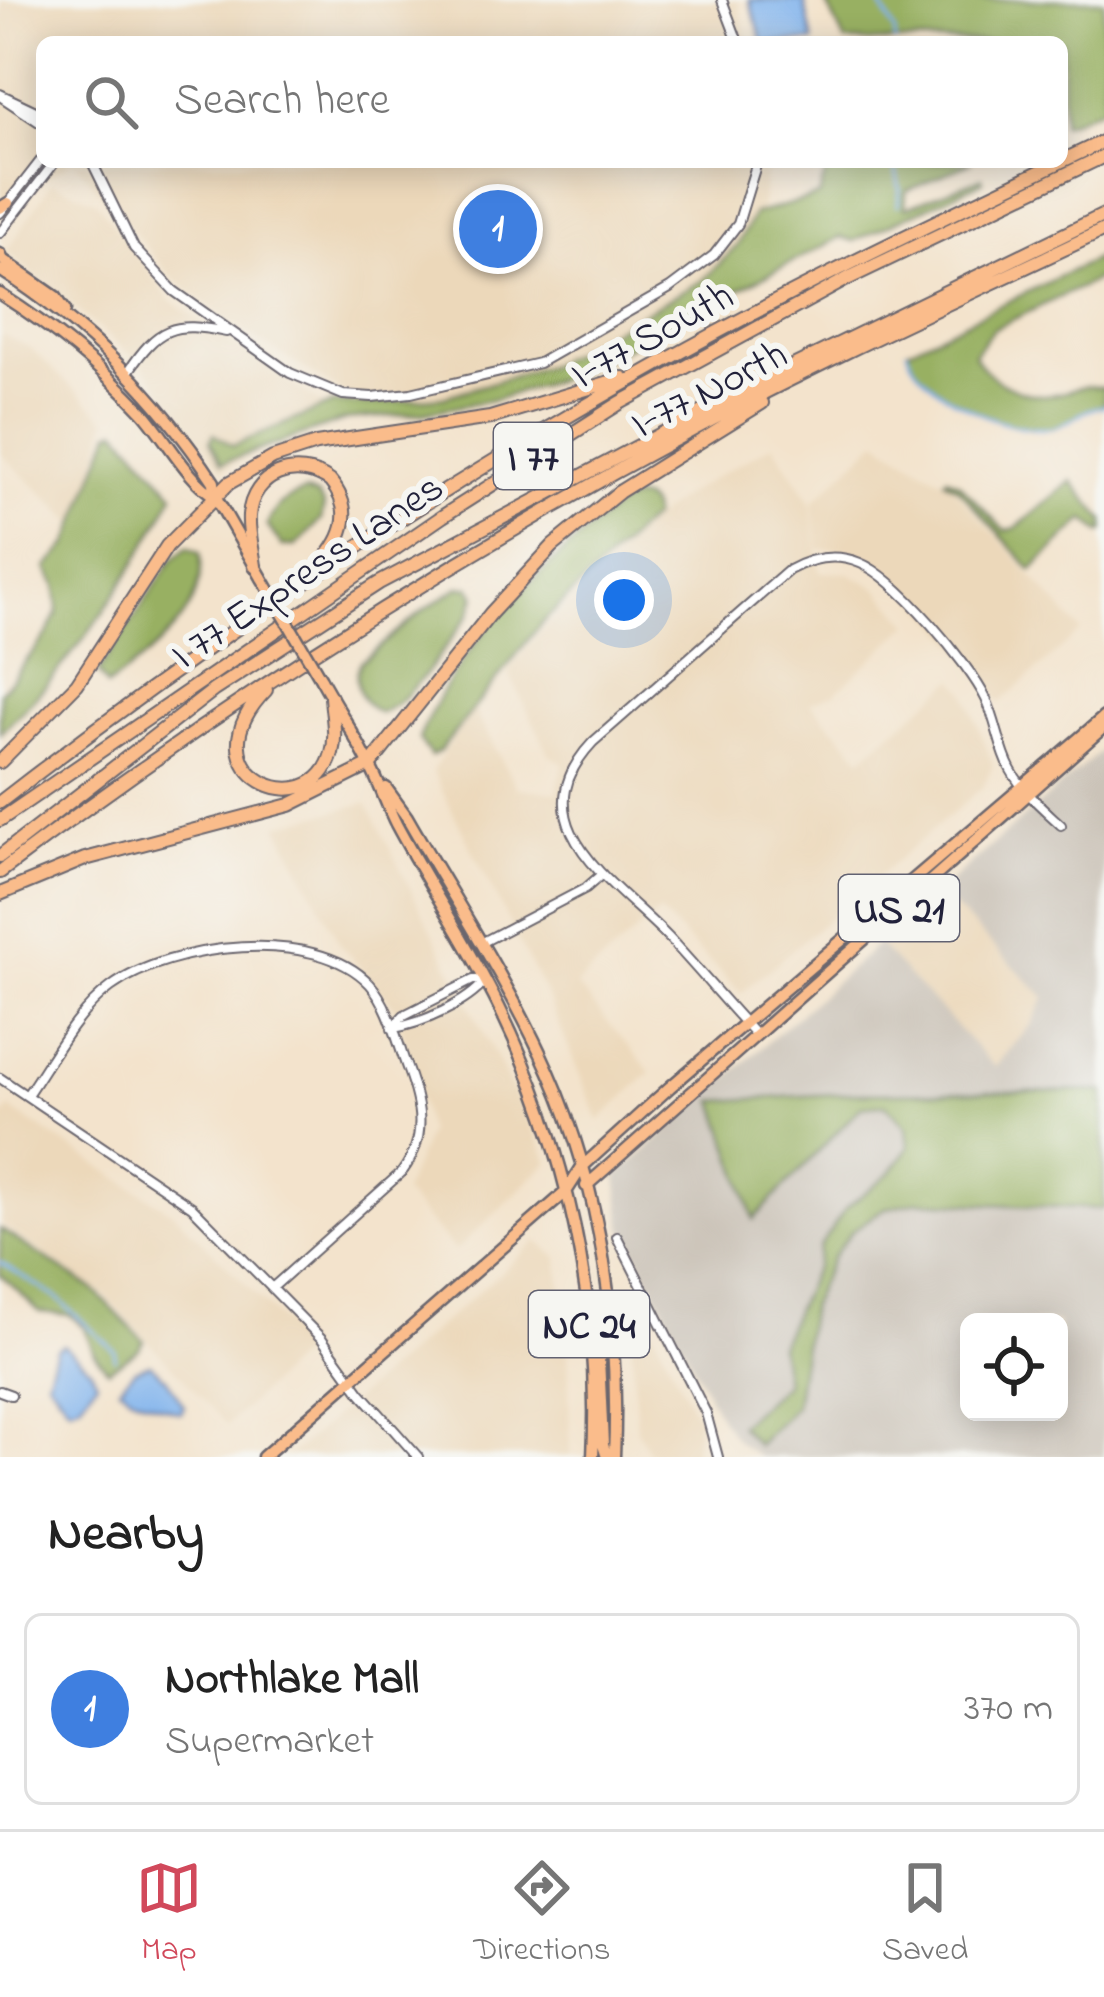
<!DOCTYPE html>
<style>
body{margin:0;font-family:"Indie Flower",sans-serif;background:#f6f6f6;color:#222}
.controls{position:absolute;right:36px;bottom:36px;display:grid;overflow:hidden;border-radius:18px;box-shadow:0 6px 30px #0003}
.controls button{width:108px;height:108px;display:grid;place-items:center;padding:0;border:0;border-bottom:3px solid #e0e0e0;background:#fff;color:#222;font:60px sans-serif}
.you{position:absolute;left:624px;top:600px;width:42px;height:42px;margin:-30px;border:9px solid #fff;border-radius:50%;background:#1a73e8;box-shadow:0 0 0 18px #1a73e833}
.badge{display:grid;place-items:center;width:78px;height:78px;border-radius:50%;background:#d1495b;color:#fff;font-size:39px;font-weight:700}
.pin{position:absolute;translate:-50% -50%;border:6px solid #fff;box-shadow:0 3px 12px #0006}
.list{margin:0;padding:0;list-style:none}
h2{display:flex;justify-content:space-between;align-items:center;height:156px;margin:0;padding:0 48px;font-size:51px}
h2 small{font-size:39px;font-weight:400;color:#767676}
.list li{display:grid;grid-template-columns:78px 1fr auto;gap:36px;align-items:center;box-sizing:border-box;height:192px;margin:0 24px 24px;padding:0 24px;border:3px solid #e0e0e0;border-radius:18px}
.list b{display:block;font-size:45px;white-space:nowrap}
.list p{margin:0;font-size:39px;white-space:nowrap;color:#767676}
.list em{font-size:39px;font-style:normal;color:#767676}
.icon{flex:none;width:66px;height:66px;fill:none;stroke:currentColor;stroke-width:2;stroke-linecap:round;stroke-linejoin:round}
.map{position:relative;flex:none;width:1104px;height:1457px;overflow:hidden}
.search{position:absolute;background:#fff;box-shadow:0 6px 30px #0003;left:36px;right:36px;top:36px;height:132px;display:flex;align-items:center;gap:30px;box-sizing:border-box;padding:0 42px;border-radius:18px;color:#767676;font-size:45px}
.sheet{height:372px;background:#fff}
nav{display:flex;justify-content:space-around;align-items:center;box-sizing:border-box;height:168px;border-top:3px solid #e0e0e0;background:#fff;font-size:33px;color:#767676}
nav a{display:grid;justify-items:center;gap:6px}
nav .on{color:#d1495b}
.map>svg:first-child{display:block}
.built{fill:#ecd8ba}
.industrial{fill:#cbc3b8;fill-rule:evenodd}
.forest{fill:#98b062;stroke:#5d694e;stroke-width:3}
.water{fill:#80b2ec;stroke:#516a94;stroke-width:3}
.lines{fill:none;stroke-linecap:round;stroke-linejoin:round}
.stream{stroke:#80b2ec;stroke-width:3}
.minor-casing{stroke:#6b666e;stroke-width:12}
.major-casing{stroke:#6b666e;stroke-width:15}
.highway-casing{stroke:#6b666e;stroke-width:16}
.minor{stroke:#fff;stroke-width:8}
.major{stroke:#fabc8b;stroke-width:10}
.highway{stroke:#fabc8b;stroke-width:12}
.major-bridge-casing{stroke:#6b666e;stroke-width:15;stroke-linecap:butt}
.major-bridge{stroke:#fabc8b;stroke-width:10}
.labels{text-anchor:middle;stroke-width:12;stroke-linejoin:round;paint-order:stroke}
.shield{fill:#f6f6f2;stroke:#626272;stroke-width:3}
.shield-label{font-size:39px;font-weight:bold;fill:#22223b}
.street-label{font-size:42px;fill:#22223b;stroke:#f6f6f2}
</style>
<div class="map">
<svg width="1104" height="1457" viewBox="0 0 1104 1457">
<rect width="100%" height="100%" fill="#f6f6f2"/>
<filter id="ink" filterUnits="userSpaceOnUse"><feTurbulence type="fractalNoise" baseFrequency=".00833" numOctaves="2"/><feDisplacementMap in="SourceGraphic" scale="24" xChannelSelector="R" yChannelSelector="G"/><feConvolveMatrix kernelMatrix="1 2 1 2 8 2 1 2 1" color-interpolation-filters="sRGB"/></filter>
<filter id="wash" filterUnits="userSpaceOnUse"><feTurbulence type="fractalNoise" baseFrequency=".004" numOctaves="4" result="noise"/><feDisplacementMap in="SourceGraphic" scale="48" xChannelSelector="R" yChannelSelector="G"/><feGaussianBlur stdDeviation="2.7" result="paint"/><feColorMatrix in="noise" values="0 0 0 0 0 0 0 0 0 0 0 0 0 0 0 0 0 1.4 0 .05"/><feComposite in="paint" operator="in"/></filter>
<g filter="url(#wash)">
<rect width="100%" height="100%" fill="#f3e3cc"/>
<path class="built" d="M 0,0 L 738,0 L 748,42 L 42,42 L 42,162 L 72,162 L 0,205 Z
M 75,162 L 767,162 L 755,260 L 543,375 L 378,414 L 240,329 L 172,278 Z
M 52,182 L 96,201 L 170,300 L 323,405 L 223,471 L 144,366 L 6,252 Z
M 0,334 L 29,347 L 107,420 L 80,528 L 0,453 Z
M 877,440 L 951,486 L 1081,631 L 1000,703 L 953,639 L 886,567 L 868,556 L 845,549 L 818,549 L 813,502 Z
M 773,444 L 811,502 L 820,572 L 849,573 L 877,588 L 910,624 L 834,694 L 810,702 L 862,758 L 955,679 L 965,691 L 993,765 L 983,787 L 741,993 L 659,912 L 576,985 L 651,1072 L 599,1121 L 550,1003 L 432,771 L 474,710 L 517,788 L 557,793 L 563,763 L 550,755 L 508,672 L 540,632 L 652,520 L 685,495 Z
M 367,803 L 549,1162 L 455,1251 L 403,1193 L 428,1132 L 396,1008 L 341,946 L 278,825 Z
M 938,892 L 1045,997 L 1032,1024 L 995,1068 L 878,944 Z
M 9,1108 L 175,1214 L 308,1347 L 227,1425 L 106,1296 L 0,1223 L 0,1122 Z
M 537,1241 L 558,1258 L 568,1332 L 570,1457 L 288,1457 Z
M 628,1280 L 698,1419 L 693,1455 L 649,1452 L 637,1430 Z"/>
<path class="industrial" d="M 1104,748 L 1104,1457 L 759,1457 L 737,1441 L 720,1418 L 623,1227 L 617,1176 L 878,944 L 995,1067 L 1032,1024 L 1045,997 L 938,892 ZM 969,1322 L 1059,1322 L 1059,1412 L 969,1412 Z"/>
<path class="forest" d="M 825,0 L 1104,0 L 1104,107 L 1062,124 L 1062,42 L 845,42 Z
M 829,162 L 972,162 L 906,191 L 905,208 L 982,177 L 983,181 L 854,241 L 841,237 L 570,376 L 497,399 L 424,413 L 345,420 L 222,463 L 210,441 L 214,434 L 233,446 L 333,403 L 371,404 L 444,397 L 547,366 L 703,280 L 737,246 L 754,214 L 819,196 Z
M 1104,255 L 1104,276 L 993,329 L 974,354 C 985,378 1020,397 1047,395 C 1071,394 1077,383 1104,388 L 1104,406 C 1083,408 1071,424 1052,428 C 1010,435 918,393 907,350 Z
M 118,429 L 174,494 C 128,582 72,665 0,733 L 0,693 L 47,635 L 58,612 L 56,585 L 47,568 L 69,543 L 111,432 Z
M 947,477 L 959,483 L 1005,531 L 1016,528 L 1072,481 L 1104,520 L 1104,531 L 1101,533 L 1085,519 L 1032,570 L 958,488 L 945,480 Z
M 305,492 L 318,496 L 324,506 L 321,520 L 296,546 L 282,546 L 267,525 C 276,506 284,498 305,492 Z
M 636,498 C 648,500 652,505 652,517 L 540,625 L 440,751 L 431,756 L 419,739 C 458,642 541,568 621,503 Z
M 188,547 L 200,552 C 210,611 149,656 107,686 L 98,672 L 173,559 Z
M 459,587 L 470,587 L 476,596 L 470,614 L 424,676 L 399,702 L 381,713 C 360,705 351,680 361,662 L 424,610 Z
M 1104,1091 L 1104,1209 L 918,1201 L 883,1209 L 851,1232 L 832,1258 L 810,1305 L 795,1406 L 757,1445 L 739,1425 L 785,1383 L 779,1345 L 816,1266 L 819,1247 L 846,1208 L 891,1172 L 909,1147 L 907,1127 L 885,1104 L 861,1107 L 754,1219 L 715,1101 L 851,1093 Z
M 0,1229 L 93,1289 L 144,1341 L 138,1350 L 108,1370 L 94,1353 L 84,1327 L 70,1315 L 40,1312 L 0,1274 Z"/>
<path class="water" d="M 749,0 L 804,0 L 813,42 L 763,42 Z
M 63,1345 L 90,1368 L 97,1381 L 80,1403 L 69,1407 L 47,1380 L 56,1349 Z
M 150,1364 L 166,1378 L 184,1406 L 181,1413 L 131,1396 L 119,1387 L 134,1370 Z"/>
<g class="lines">
<path class="stream" d="M 878,0 L 895,31 L 895,42
M 894,162 L 900,190 L 898,205
M 907,350 C 918,393 1010,435 1052,428 C 1071,424 1083,408 1104,406
M 0,1262 L 58,1299 L 115,1351 L 115,1359"/>
</g>
</g>
<g filter="url(#ink)">
<g class="lines">
<defs>
<path id="minor" d="M 722,0 L 738,42
M 0,94 L 42,114
M 0,96 L 42,124
M 92,162 L 134,248 L 174,291 L 290,373 L 343,395 L 372,397 L 411,393 L 539,363 L 670,288 L 714,255 L 738,224 L 757,162
M 0,213 L 42,159
M 0,233 L 55,162
M 128,372 C 158,327 173,321 226,332
M 481,943 L 586,888 L 602,874
M 392,1028 L 404,1015 L 473,980 L 484,980
M 393,1028 C 421,1024 468,1003 485,981
M 756,1035 C 726,1003 698,969 668,937 C 615,882 516,824 593,742 L 789,570 C 811,558 836,553 860,563 C 896,577 970,665 986,699 C 997,722 999,748 1011,770 C 1023,792 1043,808 1061,825
M 0,1078 L 192,1207 L 322,1339 L 361,1393 L 418,1457
M 27,1095 C 52,1059 75,1013 111,987 C 170,944 315,925 370,984 C 389,1005 397,1041 407,1068 C 421,1106 428,1137 402,1172 L 272,1288
M 617,1237 L 706,1413 L 718,1457
M 0,1391 L 11,1395"/>
<path id="major" d="M 0,208 L 8,203
M 0,254 L 3,260 L 56,297 L 65,310
M 0,270 C 88,326 157,395 214,482 L 215,496 L 262,578
M 0,294 C 52,327 101,367 143,412 C 164,435 190,483 215,496
M 321,679 C 337,708 356,737 370,766 C 380,785 387,806 396,824 C 429,886 468,944 499,1007 C 567,1146 601,1303 593,1457
M 386,788 L 407,817 C 455,901 510,984 549,1072 C 602,1191 620,1328 614,1457
M 586,1186 L 1104,727
M 599,1358 L 603,1445 L 607,1457
M 263,1457 L 566,1192 L 582,1167 L 670,1087 L 1104,717"/>
<path id="highway" d="M 1062,161 L 1104,141
M 255,566 C 253,550 248,532 249,516 C 252,473 297,458 330,481 C 357,513 342,542 316,569
M 266,690 C 184,774 312,828 332,753 C 337,735 332,715 331,697
M 0,762 L 77,684 L 167,546 L 229,483 L 273,458 L 316,444 L 490,418 L 623,378
M 0,802 C 209,640 430,492 661,363 C 791,290 926,226 1060,162
M 0,820 L 443,516 L 620,403 L 849,278 L 1104,156
M 0,856 L 214,690 L 379,583 L 748,388 L 1104,215
M 0,872 C 220,706 453,558 696,428 C 829,357 968,295 1104,230
M 0,894 L 85,859 L 290,805 L 370,765 L 491,613 L 553,546 L 619,492 L 762,403"/>
</defs>
<use href="#minor" class="minor-casing"/>
<use href="#major" class="major-casing"/>
<use href="#highway" class="highway-casing"/>
<use href="#minor" class="minor"/>
<use href="#major" class="major"/>
<use href="#highway" class="highway"/>
<defs>
<path id="major-bridge" d="M 262,578 L 321,679"/>
</defs>
<use href="#major-bridge" class="major-bridge-casing"/>
<use href="#major-bridge" class="major-bridge"/>
</g>
</g>
<g class="labels">
<g class="shield">
<rect x="494" y="423" width="78" height="66" rx="9"/>
<rect x="839" y="875" width="120" height="66" rx="9"/>
<rect x="529" y="1291" width="120" height="66" rx="9"/>
</g>
<g class="shield-label">
<text x="533" y="470">I 77</text>
<text x="899" y="922">US 21</text>
<text x="589" y="1338">NC 24</text>
</g>
<g class="street-label">
<text transform="translate(651 333) rotate(-29)" y="15">I-77 South</text>
<text transform="translate(708 387) rotate(-27)" y="15">I-77 North</text>
<text transform="translate(306 569) rotate(-34)" y="15">I 77 Express Lanes</text>
</g>
</g>
</svg>
<div class="controls">
<button><svg class="icon" aria-label="locate" viewBox="0 0 24 24"><circle cx="12" cy="12" r="6"/><path d="M12 2v4M12 18v4M2 12h4M18 12h4"/></svg></button>
</div>
<div class="you"></div>
<div class="pin badge" style="left:498px;top:229px;background:#3f7fe0">1</div>
<div class="search"><svg class="icon" aria-label="search" viewBox="0 0 24 24"><circle cx="10" cy="10" r="6"/><path d="M15 15l6 6"/></svg>Search here</div>
</div>
<section class="sheet">
<h2>Nearby<small></small></h2>
<ul class="list">
<li><span class="badge" style="background:#3f7fe0">1</span><div><b>Northlake Mall</b><p>Supermarket</p></div><em>370 m</em></li>
</ul>
</section>
<nav>
<a class="on"><svg class="icon" aria-label="map" viewBox="0 0 24 24"><path d="M3 6l6-2 6 2 6-2v14l-6 2-6-2-6 2zM9 4v14M15 6v14"/></svg>Map</a>
<a><svg class="icon" aria-label="directions" viewBox="0 0 24 24"><path d="M12 3l9 9-9 9-9-9zM9 14v-3h6M13 9l2 2-2 2"/></svg>Directions</a>
<a><svg class="icon" aria-label="saved" viewBox="0 0 24 24"><path d="M7 4h10v16l-5-4-5 4z"/></svg>Saved</a>
</nav>
